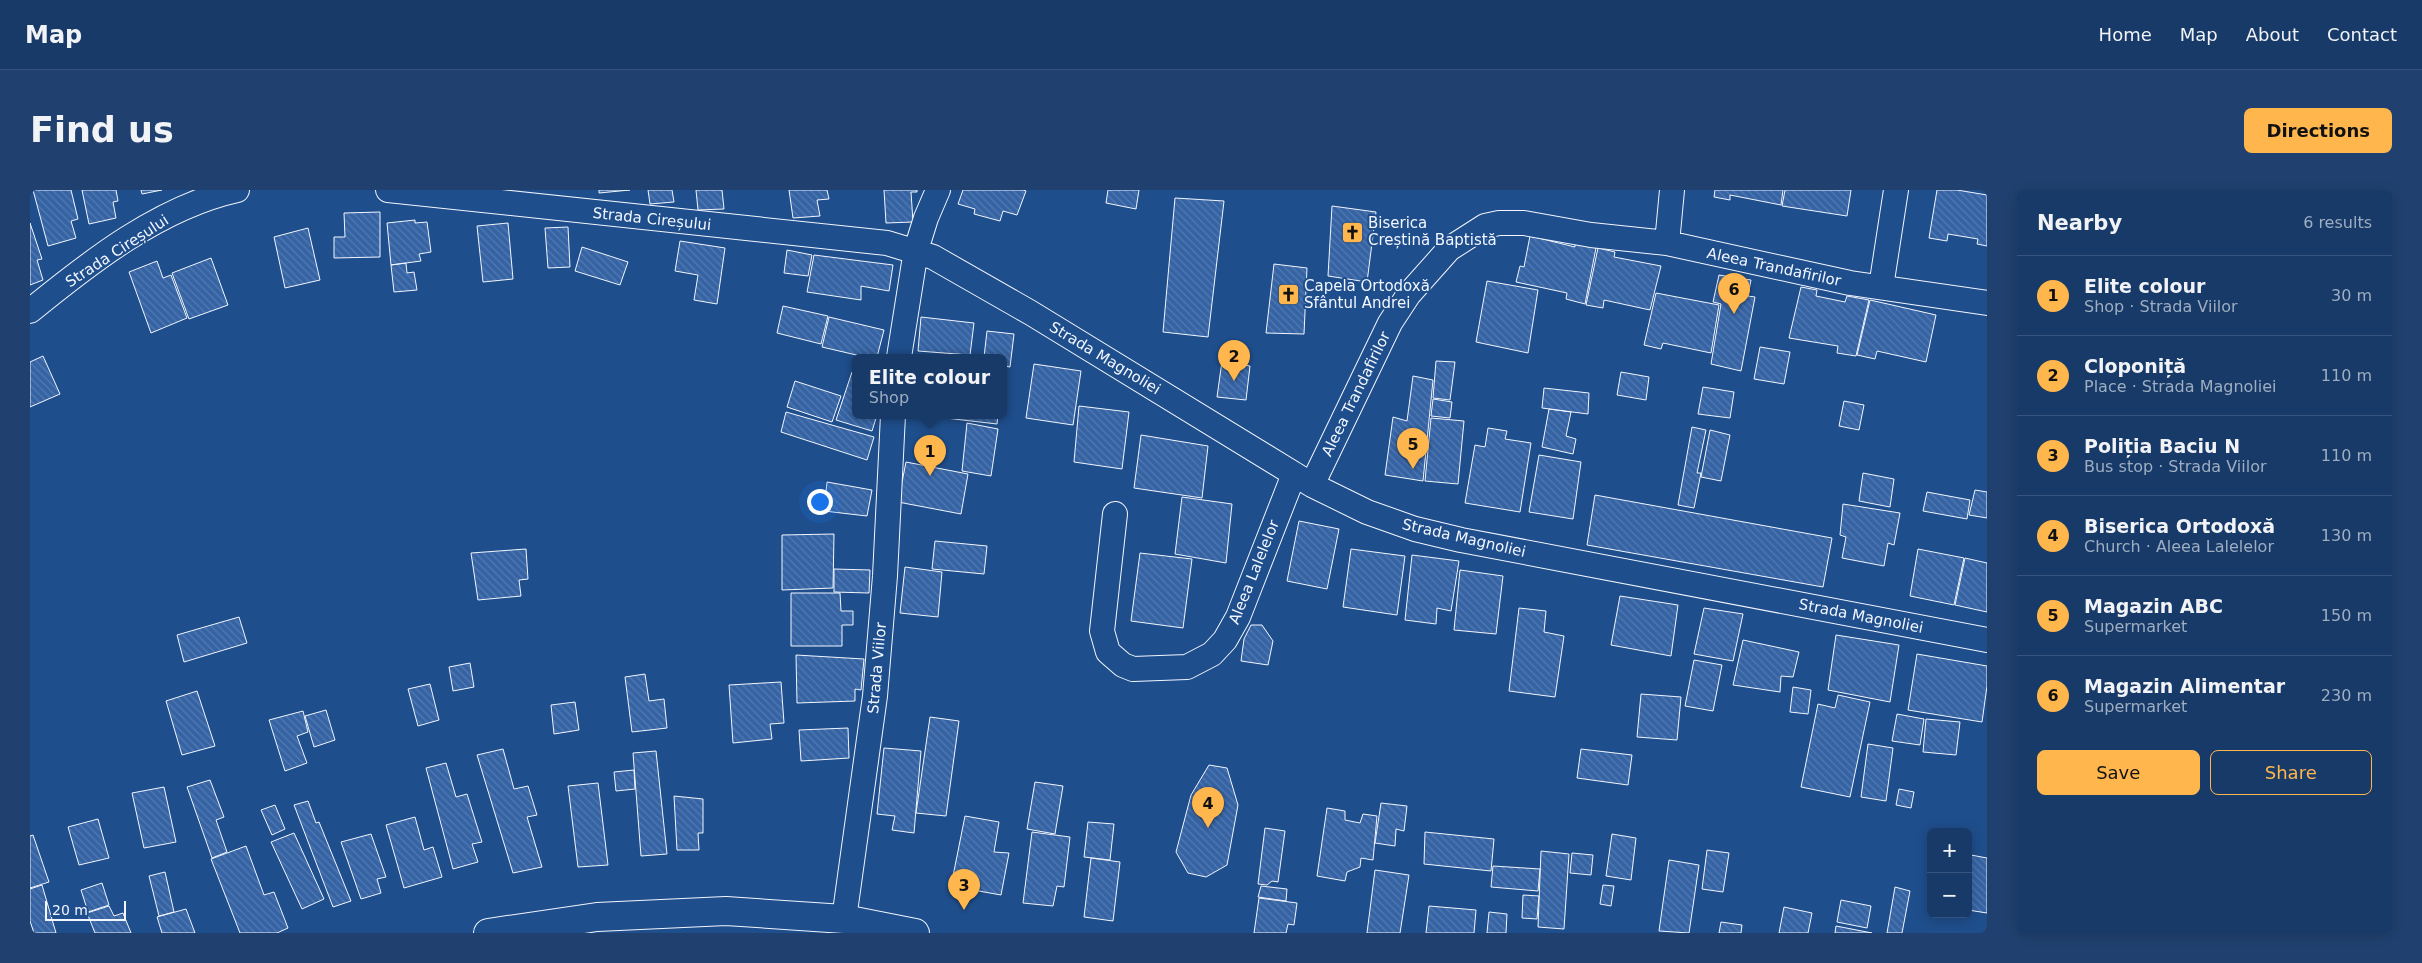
<!DOCTYPE html>
<meta charset="utf-8">
<style>
body{margin:0;font-family:"DejaVu Sans",sans-serif;background:#20416f;color:#f1f3f6}
.controls{position:absolute;right:15px;bottom:15px;display:grid;overflow:hidden;border-radius:8px;box-shadow:0 2px 12px #0003}
.controls button{width:45px;height:45px;display:grid;place-items:center;padding:0;border:0;border-bottom:1px solid #36547d;background:#173a69;color:#f1f3f6;font:25px sans-serif}
.scale{position:absolute;left:15px;bottom:12px;width:81px;box-sizing:border-box;padding-left:5px;border:2px solid #f2f6ff;border-top:0;font-size:14px;line-height:18px;white-space:nowrap;color:#f2f6ff;-webkit-text-stroke:4px #1f4e8c;paint-order:stroke}
.you{position:absolute;left:789px;top:311px;width:18px;height:18px;margin:-12px;border:4px solid #fff;border-radius:50%;background:#1a73e8;box-shadow:0 0 0 8px #1a73e833}
.badge{display:grid;place-items:center;width:32px;height:32px;border-radius:50%;background:#ffb74d;color:#111;font-size:16px;font-weight:700}
.pin{position:absolute;translate:-50% -41px;filter:drop-shadow(0 1px 2px #0008)}
.pin::after{content:'';position:absolute;top:26px;width:18px;height:15px;background:inherit;clip-path:polygon(0 0,100% 0,50% 100%)}
.popup{position:absolute;left:822px;top:164px;width:155px;height:65px;box-sizing:border-box;display:grid;place-content:center;border-radius:8px;background:#173a69;filter:drop-shadow(0 1px 4px #0005);font-size:16px;white-space:nowrap;color:#9eadc0}
.popup b{font-size:19px;color:#f1f3f6}
.popup::after{content:'';position:absolute;left:50%;top:100%;margin-left:-10px;border:10px solid transparent;border-top-color:#173a69}
.list{margin:0;padding:0;list-style:none}
h2{display:flex;justify-content:space-between;align-items:center;height:65px;margin:0;padding:0 20px;font-size:21px}
h2 small{font-size:16px;font-weight:400;color:#9eadc0}
.list li{display:grid;grid-template-columns:32px 1fr auto;gap:15px;align-items:center;box-sizing:border-box;height:80px;padding:0 20px;border-top:1px solid #36547d}
.list b{display:block;font-size:19px;white-space:nowrap}
.list p{margin:0;font-size:16px;white-space:nowrap;color:#9eadc0}
.list em{font-size:16px;font-style:normal;color:#9eadc0}
.actions{display:flex;gap:10px;padding:15px 20px}
.actions a{flex:1;padding:11px 0;border:1px solid #ffb74d;border-radius:8px;text-align:center;font-size:18px;color:#ffb74d}
.actions .main{background:#ffb74d;color:#111}
.map{position:relative;flex:none;width:1957px;height:743px;overflow:hidden;border-radius:8px}
header{display:flex;align-items:center;gap:30px;box-sizing:border-box;height:70px;padding:0 25px;background:#173a69;border-bottom:1px solid #36547d}
header strong{font-size:24px}
nav{display:flex;gap:28px;margin-inline-start:auto;font-size:18px}
.intro{display:flex;align-items:center;justify-content:space-between;box-sizing:border-box;height:120px;padding:0 30px}
h1{margin:0;font-size:35px}
.button{padding:12px 22px;border-radius:8px;background:#ffb74d;color:#111;font-size:18px;font-weight:700}
main{display:flex;gap:30px;padding:0 30px}
aside{flex:1;background:#173a69;border-radius:8px;box-shadow:0 2px 12px #0003}
.map>svg:first-child{display:block}
.building{fill:url(#building-back-hatch);stroke:#f2f6ff}
.lines{fill:none;stroke-linecap:round;stroke-linejoin:round}
.street-casing{stroke:#f2f6ff;stroke-width:26}
.primary-casing{stroke:#f2f6ff;stroke-width:30}
.street{stroke:#1f4e8c;stroke-width:24}
.primary{stroke:#1f4e8c;stroke-width:28}
.labels{text-anchor:middle;stroke-width:4;stroke-linejoin:round;paint-order:stroke}
.street-label{font-size:15px;fill:#f2f6ff;stroke:#1f4e8c}
.poi-label{font-size:15px;fill:#f2f6ff;stroke:#1f4e8c;text-anchor:start}
</style>
<header>
<strong>Map</strong>
<nav><a>Home</a><a>Map</a><a>About</a><a>Contact</a></nav>
</header>
<div class="intro"><h1>Find us</h1><a class="button">Directions</a></div>
<main>
<div class="map">
<svg width="1957" height="743" viewBox="0 0 1957 743">
<defs>
<pattern id="building-back-hatch" width="6" height="6" patternUnits="userSpaceOnUse" patternTransform="scale(1.25)"><rect width="6" height="6" fill="#3563a3"/><path d="M-1 5l2 2M0 0l6 6M5-1l2 2" fill="none" stroke="#537ab1"/></pattern>
</defs>
<rect width="100%" height="100%" fill="#1f4e8c"/>
<path class="building" d="M 3,0 L 41,0 L 48,29 L 41,31 L 46,48 L 18,56 Z
M 52,0 L 86,0 L 88,11 L 83,12 L 86,28 L 59,34 Z
M 111,0 L 132,0 L 112,4 Z
M 569,0 L 600,0 L 569,3 Z
M 618,0 L 642,0 L 644,12 L 620,14 Z
M 666,0 L 692,0 L 694,19 L 668,20 Z
M 759,0 L 797,0 L 799,9 L 787,10 L 790,26 L 763,28 Z
M 854,0 L 887,0 L 887,2 L 881,2 L 883,32 L 856,33 Z
M 933,0 L 993,0 L 996,1 L 987,25 L 973,21 L 970,31 L 944,24 L 945,19 L 928,14 Z
M 1078,0 L 1109,0 L 1106,19 L 1076,13 Z
M 1685,0 L 1753,0 L 1751,15 L 1700,5 L 1700,10 L 1684,7 Z
M 1755,0 L 1821,0 L 1817,26 L 1752,16 Z
M 1907,0 L 1927,0 L 1957,5 L 1957,56 L 1947,54 L 1948,49 L 1918,44 L 1917,51 L 1899,48 Z
M 1145,8 L 1194,11 L 1178,147 L 1133,142 Z
M 1302,16 L 1346,22 L 1337,92 L 1298,86 Z
M 350,22 L 350,67 L 304,68 L 304,47 L 315,47 L 314,23 Z
M 385,30 L 385,33 L 397,32 L 401,62 L 389,64 L 391,71 L 361,75 L 357,33 Z
M 0,33 L 12,69 L 7,70 L 13,90 L 0,95 Z
M 478,33 L 483,89 L 453,92 L 447,36 Z
M 538,37 L 540,77 L 518,78 L 515,38 Z
M 278,38 L 290,90 L 255,98 L 244,47 Z
M 1500,46 L 1545,57 L 1545,54 L 1566,58 L 1555,114 L 1536,109 L 1537,103 L 1486,92 L 1490,76 L 1494,77 Z
M 650,51 L 695,58 L 687,114 L 664,110 L 668,85 L 645,81 Z
M 552,57 L 598,72 L 590,95 L 545,81 Z
M 1568,58 L 1585,62 L 1584,67 L 1631,76 L 1620,120 L 1574,110 L 1573,118 L 1556,115 Z
M 757,60 L 782,65 L 778,86 L 754,83 Z
M 784,65 L 863,75 L 859,101 L 831,96 L 831,110 L 777,102 Z
M 181,68 L 198,115 L 159,129 L 142,83 Z
M 127,71 L 133,88 L 141,85 L 157,128 L 121,143 L 99,82 Z
M 376,73 L 377,83 L 384,82 L 387,100 L 364,102 L 361,75 Z
M 1244,74 L 1277,78 L 1274,144 L 1236,143 Z
M 1689,85 L 1721,90 L 1718,106 L 1725,107 L 1711,181 L 1681,174 L 1691,114 L 1683,112 Z
M 1457,91 L 1508,100 L 1498,163 L 1446,152 Z
M 1771,97 L 1787,100 L 1786,106 L 1815,112 L 1817,106 L 1839,110 L 1826,166 L 1807,163 L 1808,156 L 1759,148 Z
M 1626,103 L 1689,115 L 1681,163 L 1633,153 L 1631,159 L 1614,155 Z
M 1840,110 L 1906,125 L 1896,172 L 1847,161 L 1845,169 L 1827,165 Z
M 753,116 L 798,126 L 791,154 L 747,143 Z
M 799,127 L 854,140 L 847,167 L 835,167 L 792,157 Z
M 891,127 L 944,133 L 940,165 L 888,161 Z
M 957,141 L 984,144 L 980,177 L 974,176 L 974,167 L 954,167 Z
M 1730,157 L 1760,162 L 1754,194 L 1724,189 Z
M 13,166 L 30,204 L 0,217 L 0,172 Z
M 1192,171 L 1220,176 L 1216,210 L 1187,207 Z
M 1406,171 L 1425,172 L 1420,210 L 1403,208 Z
M 1004,174 L 1051,181 L 1043,235 L 996,228 Z
M 822,182 L 826,184 L 826,225 L 847,225 L 842,241 L 806,230 Z
M 1591,182 L 1619,187 L 1616,210 L 1587,205 Z
M 1383,186 L 1403,190 L 1393,291 L 1355,285 L 1363,227 L 1377,231 Z
M 765,191 L 811,206 L 802,232 L 757,217 Z
M 1673,197 L 1704,202 L 1700,228 L 1668,224 Z
M 1514,198 L 1559,203 L 1558,224 L 1512,218 Z
M 1403,209 L 1422,212 L 1420,228 L 1401,226 Z
M 1814,211 L 1834,215 L 1829,240 L 1809,236 Z
M 1049,216 L 1099,222 L 1092,279 L 1044,272 Z
M 1519,219 L 1541,222 L 1536,246 L 1546,249 L 1543,264 L 1512,257 Z
M 756,222 L 844,247 L 837,270 L 751,242 Z
M 907,225 L 968,225 L 967,234 L 907,227 Z
M 1401,228 L 1434,231 L 1428,294 L 1395,291 Z
M 937,233 L 968,239 L 961,286 L 932,281 Z
M 1662,237 L 1676,240 L 1667,283 L 1671,283 L 1664,318 L 1648,315 Z
M 1458,238 L 1477,241 L 1475,249 L 1501,253 L 1490,322 L 1435,313 L 1445,255 L 1455,257 Z
M 1680,240 L 1700,245 L 1691,291 L 1671,287 Z
M 1111,245 L 1178,256 L 1172,308 L 1104,298 Z
M 1509,265 L 1551,272 L 1543,329 L 1499,322 Z
M 876,272 L 938,284 L 931,324 L 868,312 Z
M 1833,283 L 1864,289 L 1860,317 L 1829,311 Z
M 797,292 L 842,300 L 837,326 L 794,321 Z
M 1945,300 L 1957,302 L 1957,328 L 1939,325 Z
M 1897,302 L 1940,310 L 1937,329 L 1893,321 Z
M 1565,305 L 1802,348 L 1793,397 L 1557,355 Z
M 1152,307 L 1202,314 L 1196,373 L 1145,364 Z
M 1813,314 L 1870,323 L 1864,355 L 1858,353 L 1854,376 L 1812,368 L 1816,347 L 1810,345 Z
M 1269,331 L 1309,339 L 1297,399 L 1257,391 Z
M 804,344 L 803,398 L 752,400 L 752,345 Z
M 905,351 L 957,356 L 954,384 L 902,379 Z
M 496,359 L 498,389 L 489,390 L 491,406 L 448,410 L 441,363 Z
M 1321,359 L 1375,366 L 1367,425 L 1313,417 Z
M 1888,359 L 1934,368 L 1924,415 L 1880,406 Z
M 1110,363 L 1162,369 L 1153,438 L 1101,431 Z
M 1382,365 L 1429,371 L 1421,421 L 1407,418 L 1406,434 L 1375,430 Z
M 1935,368 L 1957,373 L 1957,422 L 1925,415 Z
M 875,377 L 912,382 L 908,427 L 870,423 Z
M 804,379 L 840,380 L 839,403 L 804,402 Z
M 1430,380 L 1473,386 L 1466,444 L 1424,440 Z
M 761,403 L 810,403 L 811,421 L 823,421 L 823,435 L 812,435 L 812,456 L 761,456 Z
M 1590,406 L 1648,415 L 1641,466 L 1581,455 Z
M 1489,418 L 1516,421 L 1514,442 L 1534,446 L 1525,507 L 1479,501 Z
M 1674,418 L 1713,424 L 1703,471 L 1664,464 Z
M 209,427 L 217,453 L 154,472 L 147,445 Z
M 1221,435 L 1232,435 L 1243,451 L 1238,475 L 1211,471 L 1214,449 Z
M 1806,445 L 1869,455 L 1860,512 L 1798,500 Z
M 1713,450 L 1769,462 L 1763,487 L 1751,486 L 1750,502 L 1703,495 Z
M 1887,464 L 1957,476 L 1957,496 L 1952,532 L 1878,520 Z
M 766,465 L 834,469 L 831,500 L 825,499 L 825,511 L 767,513 Z
M 1664,470 L 1692,475 L 1683,521 L 1655,516 Z
M 440,473 L 444,497 L 423,501 L 419,477 Z
M 615,484 L 619,511 L 634,509 L 637,538 L 602,542 L 595,487 Z
M 751,492 L 754,533 L 740,534 L 742,549 L 703,553 L 699,495 Z
M 400,494 L 409,530 L 388,536 L 378,499 Z
M 1763,497 L 1781,500 L 1778,524 L 1760,522 Z
M 167,501 L 185,556 L 152,565 L 136,511 Z
M 1611,504 L 1651,507 L 1647,550 L 1607,547 Z
M 1808,505 L 1840,512 L 1820,607 L 1771,597 L 1788,514 L 1805,518 Z
M 545,512 L 549,540 L 524,544 L 521,515 Z
M 296,520 L 305,550 L 284,557 L 275,526 Z
M 273,521 L 278,542 L 267,546 L 277,573 L 255,581 L 239,530 Z
M 1867,524 L 1894,529 L 1890,555 L 1862,551 Z
M 900,527 L 929,531 L 916,626 L 886,623 Z
M 1896,529 L 1930,532 L 1926,565 L 1893,562 Z
M 818,538 L 819,568 L 771,571 L 769,540 Z
M 1838,554 L 1863,558 L 1856,611 L 1831,607 Z
M 854,558 L 891,561 L 884,643 L 862,640 L 865,626 L 847,624 Z
M 473,559 L 484,599 L 498,596 L 507,625 L 497,627 L 512,677 L 483,683 L 447,565 Z
M 1551,559 L 1602,565 L 1598,595 L 1547,588 Z
M 626,561 L 637,664 L 611,666 L 603,563 Z
M 416,573 L 426,607 L 437,604 L 452,652 L 442,654 L 448,672 L 423,679 L 396,578 Z
M 1179,575 L 1197,578 L 1208,615 L 1197,675 L 1176,687 L 1158,683 L 1146,662 L 1161,605 Z
M 604,580 L 605,599 L 586,601 L 584,582 Z
M 180,590 L 194,627 L 186,630 L 197,662 L 182,668 L 157,597 Z
M 1005,592 L 1033,596 L 1025,644 L 997,639 Z
M 568,593 L 578,675 L 548,677 L 538,596 Z
M 134,597 L 146,652 L 114,658 L 102,603 Z
M 1869,599 L 1884,602 L 1881,618 L 1866,615 Z
M 644,606 L 673,609 L 673,643 L 668,643 L 669,660 L 647,660 Z
M 278,611 L 286,633 L 289,632 L 321,711 L 303,717 L 264,615 Z
M 1351,613 L 1377,616 L 1374,641 L 1366,639 L 1365,656 L 1345,653 Z
M 245,615 L 255,639 L 242,645 L 231,620 Z
M 1297,618 L 1315,621 L 1315,630 L 1330,633 L 1333,624 L 1347,626 L 1343,670 L 1331,668 L 1330,677 L 1317,682 L 1315,691 L 1287,686 Z
M 935,626 L 969,632 L 964,662 L 979,663 L 971,705 L 921,696 Z
M 385,627 L 394,660 L 403,657 L 412,687 L 374,698 L 356,635 Z
M 68,629 L 79,668 L 49,675 L 38,637 Z
M 1058,632 L 1084,634 L 1080,670 L 1054,667 Z
M 1235,638 L 1255,641 L 1248,692 L 1242,691 L 1237,695 L 1228,694 Z
M 1002,642 L 1040,647 L 1034,697 L 1027,696 L 1023,716 L 993,713 Z
M 1395,642 L 1464,649 L 1461,681 L 1394,674 Z
M 264,643 L 294,709 L 272,719 L 241,652 Z
M 341,644 L 356,687 L 347,689 L 351,703 L 331,709 L 311,652 Z
M 1582,644 L 1606,648 L 1601,690 L 1576,686 Z
M 3,645 L 19,692 L 0,698 L 0,646 Z
M 216,656 L 234,705 L 244,702 L 258,738 L 247,743 L 210,743 L 181,669 Z
M 1677,660 L 1699,663 L 1693,702 L 1672,699 Z
M 1511,661 L 1539,664 L 1534,739 L 1508,737 Z
M 1542,663 L 1563,665 L 1561,685 L 1540,683 Z
M 1941,665 L 1957,668 L 1957,723 L 1938,720 L 1938,680 Z
M 1061,668 L 1090,672 L 1083,731 L 1054,727 Z
M 1639,670 L 1669,675 L 1659,743 L 1629,741 Z
M 1463,676 L 1510,679 L 1508,701 L 1461,697 Z
M 1345,680 L 1379,685 L 1370,743 L 1337,743 Z
M 135,682 L 144,722 L 129,726 L 119,686 Z
M 72,693 L 79,715 L 58,722 L 51,700 Z
M 12,695 L 26,743 L 4,743 L 0,731 L 0,699 Z
M 1573,695 L 1584,696 L 1581,716 L 1570,714 Z
M 1231,696 L 1257,699 L 1256,711 L 1228,707 Z
M 1865,697 L 1880,701 L 1872,743 L 1857,743 Z
M 1493,705 L 1509,706 L 1507,729 L 1492,728 Z
M 1229,708 L 1267,713 L 1264,735 L 1258,734 L 1256,743 L 1224,743 Z
M 1811,710 L 1841,716 L 1837,738 L 1807,732 Z
M 79,716 L 84,726 L 93,723 L 101,743 L 65,743 L 57,723 Z
M 1399,716 L 1446,720 L 1444,743 L 1396,743 Z
M 1754,717 L 1782,723 L 1778,743 L 1749,743 Z
M 156,719 L 165,743 L 132,743 L 127,727 Z
M 1459,722 L 1477,724 L 1476,743 L 1457,743 Z
M 1691,732 L 1712,735 L 1711,743 L 1689,743 Z
M 1806,736 L 1842,743 L 1805,743 Z"/>
<g class="lines">
<defs>
<path id="street" d="M 358,0 L 857,53 L 903,67 L 1001,123 L 1282,295 L 1337,322 L 1385,339 L 1431,350 L 1957,450
M 1637,53 L 1642,0
M 1851,97 L 1866,0
M 0,121 C 60,72 130,17 207,0
M 869,167 L 886,60 L 896,28 L 908,0
M 1282,295 L 1360,133 L 1379,104 L 1419,59 L 1455,36 L 1469,33 L 1494,33 L 1561,45 L 1637,53 L 1820,93 L 1957,113
M 1085,324 L 1072,441 L 1078,462 L 1093,475 L 1103,479 L 1157,477 L 1182,464 L 1195,450 L 1208,427 L 1264,284
M 814,729 L 845,506 L 855,386 L 863,225"/>
<path id="primary" d="M 458,743 L 567,727 L 696,721 L 814,729 L 885,743"/>
</defs>
<use href="#street" class="street-casing"/>
<use href="#primary" class="primary-casing"/>
<use href="#street" class="street"/>
<use href="#primary" class="primary"/>
</g>
<defs>
<symbol id="church-square" viewBox="-11 -11 22 22"><rect x="-9" y="-9" width="18" height="18" rx="4" fill="#ffb74d" stroke="#1f4e8c"/><path d="M-1.2-6h2.4v3.5h3.3v2.4h-3.3V6h-2.4V-.1h-3.3v-2.4h3.3Z" fill="#111"/></symbol>
</defs>
<g fill-rule="evenodd">
<use href="#church-square" x="1310" y="30" width="25" height="25"/>
<use href="#church-square" x="1246" y="92" width="25" height="25"/>
</g>
<g class="labels">
<g class="street-label">
<text transform="translate(622 29) rotate(6)" y="5">Strada Cireșului</text>
<text transform="translate(87 61) rotate(-33)" y="5">Strada Cireșului</text>
<text transform="translate(1744 77) rotate(12)" y="5">Aleea Trandafirilor</text>
<text transform="translate(1075 168) rotate(31)" y="5">Strada Magnoliei</text>
<text transform="translate(1326 204) rotate(-64)" y="5">Aleea Trandafirilor</text>
<text transform="translate(1434 348) rotate(13)" y="5">Strada Magnoliei</text>
<text transform="translate(1224 382) rotate(-68)" y="5">Aleea Lalelelor</text>
<text transform="translate(1831 426) rotate(11)" y="5">Strada Magnoliei</text>
<text transform="translate(847 478) rotate(-85)" y="5">Strada Viilor</text>
</g>
<g class="poi-label">
<text x="1338" y="38">Biserica<tspan x="1338" dy="17">Creștină Baptistă</tspan></text>
<text x="1274" y="101">Capela Ortodoxă<tspan x="1274" dy="17">Sfântul Andrei</tspan></text>
</g>
</g>
</svg>
<div class="controls">
<button>+</button>
<button>−</button>
</div>
<div class="scale">20 m</div>
<div class="you"></div>
<div class="pin badge" style="left:900px;top:286px">1</div>
<div class="popup"><b>Elite colour</b>Shop</div>
<div class="pin badge" style="left:1204px;top:191px">2</div>
<div class="pin badge" style="left:934px;top:720px">3</div>
<div class="pin badge" style="left:1178px;top:638px">4</div>
<div class="pin badge" style="left:1383px;top:279px">5</div>
<div class="pin badge" style="left:1704px;top:124px">6</div>
</div>
<aside>
<h2>Nearby<small>6 results</small></h2>
<ul class="list">
<li><span class="badge">1</span><div><b>Elite colour</b><p>Shop · Strada Viilor</p></div><em>30 m</em></li>
<li><span class="badge">2</span><div><b>Cloponiță</b><p>Place · Strada Magnoliei</p></div><em>110 m</em></li>
<li><span class="badge">3</span><div><b>Poliția Baciu N</b><p>Bus stop · Strada Viilor</p></div><em>110 m</em></li>
<li><span class="badge">4</span><div><b>Biserica Ortodoxă</b><p>Church · Aleea Lalelelor</p></div><em>130 m</em></li>
<li><span class="badge">5</span><div><b>Magazin ABC</b><p>Supermarket</p></div><em>150 m</em></li>
<li><span class="badge">6</span><div><b>Magazin Alimentar</b><p>Supermarket</p></div><em>230 m</em></li>
</ul>
<div class="actions"><a class="main">Save</a><a>Share</a></div>
</aside>
</main>
